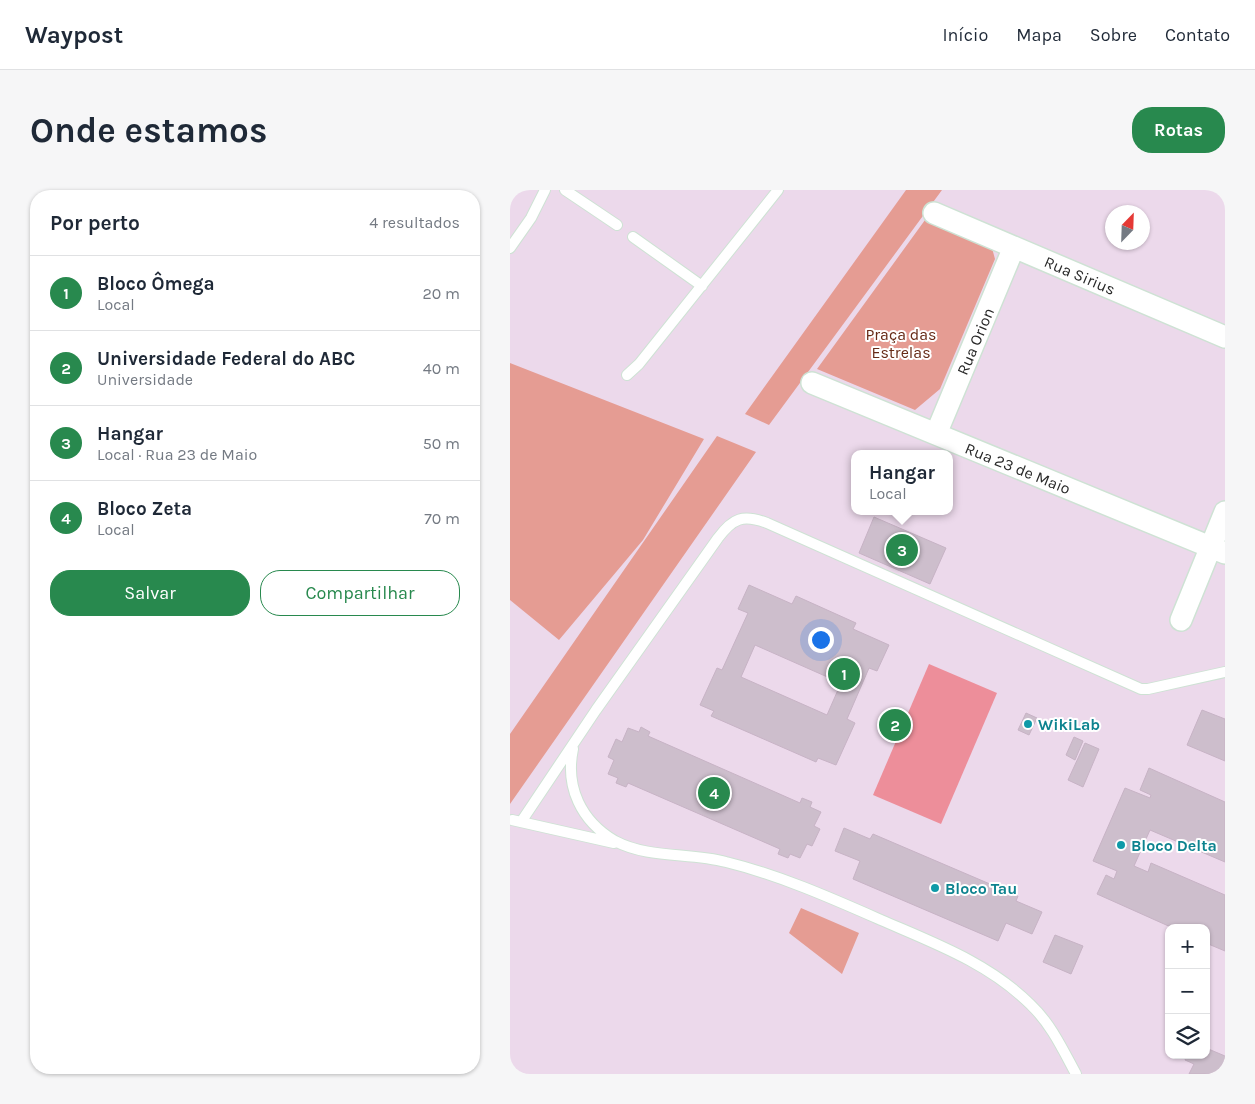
<!DOCTYPE html>
<html lang="pt">
<meta charset="utf-8">
<style>
body{margin:0;font-family:Karla,sans-serif;background:#f6f6f7;color:#1f2937}
.controls{position:absolute;right:15px;bottom:15px;display:grid;overflow:hidden;border-radius:10px;box-shadow:0 1px 4px #0004}
.controls button{width:45px;height:45px;display:grid;place-items:center;padding:0;border:0;border-bottom:1px solid #e0e1e3;background:#fff;color:#1f2937;font:25px sans-serif}
.compass{position:absolute;left:595px;top:15px;width:45px;height:45px;border-radius:50%;background:#fff;box-shadow:0 1px 4px #0004;rotate:23deg}
.you{position:absolute;left:310px;top:449px;width:18px;height:18px;margin:-12px;border:4px solid #fff;border-radius:50%;background:#1a73e8;box-shadow:0 0 0 8px #1a73e833}
.badge{display:grid;place-items:center;width:32px;height:32px;border-radius:50%;background:#28894e;color:#fff;font-size:16px;font-weight:700}
.pin{position:absolute;translate:-50% -50%;border:2px solid #fff;box-shadow:0 1px 5px #0006}
.popup{position:absolute;left:341px;top:260px;width:102px;height:65px;box-sizing:border-box;display:grid;place-content:center;border-radius:10px;background:#fff;filter:drop-shadow(0 1px 4px #0005);font-size:16px;white-space:nowrap;color:#747a83}
.popup b{font-size:19px;color:#1f2937}
.popup::after{content:'';position:absolute;left:50%;top:100%;margin-left:-10px;border:10px solid transparent;border-top-color:#fff}
.list{margin:0;padding:0;list-style:none}
h2{display:flex;justify-content:space-between;align-items:center;height:65px;margin:0;padding:0 20px;font-size:21px}
h2 small{font-size:16px;font-weight:400;color:#747a83}
.list li{display:grid;grid-template-columns:32px 1fr auto;gap:15px;align-items:center;box-sizing:border-box;height:75px;padding:0 20px;border-top:1px solid #e0e1e3}
.list b{display:block;font-size:19px;white-space:nowrap}
.list p{margin:0;font-size:16px;white-space:nowrap;color:#747a83}
.list em{font-size:16px;font-style:normal;color:#747a83}
.actions{display:flex;gap:10px;padding:15px 20px}
.actions a{flex:1;padding:11px 0;border:1px solid #28894e;border-radius:20px;text-align:center;font-size:18px;color:#28894e}
.actions .main{background:#28894e;color:#fff}
.icon{flex:none;width:28px;height:28px;fill:none;stroke:currentColor;stroke-width:2;stroke-linecap:round;stroke-linejoin:round}
.map{position:relative;flex:none;width:715px;height:884px;overflow:hidden;border-radius:20px}
header{display:flex;align-items:center;gap:30px;box-sizing:border-box;height:70px;padding:0 25px;background:#fff;border-bottom:1px solid #e0e1e3}
header strong{font-size:24px}
nav{display:flex;gap:28px;margin-inline-start:auto;font-size:18px}
.intro{display:flex;align-items:center;justify-content:space-between;box-sizing:border-box;height:120px;padding:0 30px}
h1{margin:0;font-size:35px}
.button{padding:12px 22px;border-radius:20px;background:#28894e;color:#fff;font-size:18px;font-weight:700}
main{display:flex;gap:30px;padding:0 30px}
aside{flex:1;background:#fff;border-radius:20px;box-shadow:0 1px 4px #0004}
.map>svg:first-child{display:block}
.green{fill:#e59c93}
.pitch{fill:#ed8e9a}
.building{fill:#cdbecc;stroke:#c7b3c5;fill-rule:evenodd}
.lines{fill:none;stroke-linecap:round;stroke-linejoin:round}
.lane-casing{stroke:#cee2d4;stroke-width:12}
.street-casing{stroke:#cee2d4;stroke-width:24}
.lane{stroke:#fff;stroke-width:10}
.street{stroke:#fff;stroke-width:21}
.culture-dot{fill:#0f9aa8;stroke:#fff;stroke-width:2}
.labels{text-anchor:middle;stroke-width:4;stroke-linejoin:round;paint-order:stroke}
.street-label{font-size:16px;fill:#282828;stroke:#fff}
.park-label{font-size:16px;fill:#672a16;stroke:#fff}
.culture-label{font-size:16px;font-weight:bold;fill:#0d838f;stroke:#fff;text-anchor:start}
</style>
<header>
<strong>Waypost</strong>
<nav><a>Início</a><a>Mapa</a><a>Sobre</a><a>Contato</a></nav>
</header>
<div class="intro"><h1>Onde estamos</h1><a class="button">Rotas</a></div>
<main>
<aside>
<h2>Por perto<small>4 resultados</small></h2>
<ul class="list">
<li><span class="badge">1</span><div><b>Bloco Ômega</b><p>Local</p></div><em>20 m</em></li>
<li><span class="badge">2</span><div><b>Universidade Federal do ABC</b><p>Universidade</p></div><em>40 m</em></li>
<li><span class="badge">3</span><div><b>Hangar</b><p>Local · Rua 23 de Maio</p></div><em>50 m</em></li>
<li><span class="badge">4</span><div><b>Bloco Zeta</b><p>Local</p></div><em>70 m</em></li>
</ul>
<div class="actions"><a class="main">Salvar</a><a>Compartilhar</a></div>
</aside>
<div class="map">
<svg width="715" height="884" viewBox="0 0 715 884">
<rect width="100%" height="100%" fill="#ecd9eb"/>
<path class="green" d="M 396,0 L 432,0 L 259,235 L 235,224 Z
M 415,30 L 482,58 L 485,69 L 430,199 L 405,220 L 307,179 Z
M 0,173 L 194,249 L 133,350 L 49,450 L 0,410 Z
M 207,246 L 246,262 L 0,614 L 0,544 Z
M 291,718 L 349,743 L 332,784 L 279,743 Z"/>
<path class="pitch" d="M 419,474 L 487,503 L 431,634 L 363,605 Z"/>
<path class="building" d="M 364,327 L 436,358 L 420,394 L 349,363 Z
M 239,395 L 282,414 L 286,406 L 346,433 L 343,439 L 379,455 L 367,481 L 359,478 L 337,529 L 345,533 L 326,575 L 308,568 L 306,572 L 201,526 L 204,521 L 190,515 L 207,478 L 212,480 L 238,423 L 228,419 ZM 245,455 L 331,493 L 317,525 L 231,487 Z
M 692,520 L 715,529 L 715,571 L 677,555 Z
M 516,523 L 527,528 L 519,545 L 508,540 Z
M 131,537 L 140,542 L 138,546 L 290,613 L 292,608 L 302,612 L 300,617 L 311,622 L 304,636 L 310,639 L 302,656 L 297,654 L 290,668 L 280,664 L 278,668 L 268,664 L 270,659 L 118,593 L 116,597 L 106,593 L 108,588 L 98,584 L 104,570 L 98,567 L 106,549 L 112,552 L 118,538 L 129,542 Z
M 564,547 L 573,551 L 565,570 L 556,565 Z
M 575,553 L 589,559 L 573,597 L 558,590 Z
M 639,578 L 715,612 L 715,672 L 640,640 L 624,676 L 638,682 L 641,673 L 715,705 L 715,761 L 696,753 L 696,738 L 663,738 L 587,704 L 596,685 L 604,689 L 607,681 L 583,671 L 615,598 L 640,608 L 641,605 L 630,600 Z
M 334,638 L 360,649 L 363,644 L 508,706 L 506,711 L 532,722 L 522,744 L 496,733 L 488,751 L 343,689 L 350,671 L 325,661 Z
M 545,745 L 573,756 L 561,784 L 533,772 Z
M 696,858 L 715,866 L 715,884 L 679,884 L 684,874 L 675,870 L 677,865 L 696,865 Z"/>
<g class="lines">
<defs>
<path id="lane" d="M 55,0 L 107,35
M 123,47 L 192,96
M 0,58 L 21,28 L 35,0
M 117,185 L 129,174 L 268,0
M 63,559 C 55,597 71,631 105,651 C 139,669 180,662 216,672 C 269,685 321,708 371,730 C 424,753 479,773 521,815 C 541,834 553,860 566,884
M 2,630 L 104,653
M 11,632 L 86,520 L 208,348 C 223,328 233,324 257,333 L 631,499 L 638,499 L 715,482"/>
<path id="street" d="M 424,23 L 715,147
M 302,193 L 715,363
M 426,244 L 504,57
M 671,430 L 715,322"/>
</defs>
<use href="#lane" class="lane-casing"/>
<use href="#street" class="street-casing"/>
<use href="#lane" class="lane"/>
<use href="#street" class="street"/>
</g>
<g class="culture-dot">
<circle cx="518" cy="534" r="5"/>
<circle cx="611" cy="655" r="5"/>
<circle cx="425" cy="698" r="5"/>
</g>
<g class="labels">
<g class="street-label">
<text transform="translate(570 85) rotate(23)" y="6">Rua Sirius</text>
<text transform="translate(465 151) rotate(-67)" y="6">Rua Orion</text>
<text transform="translate(508 278) rotate(22)" y="6">Rua 23 de Maio</text>
</g>
<g class="park-label">
<text x="391" y="150">Praça das<tspan x="391" dy="18">Estrelas</tspan></text>
</g>
<g class="culture-label">
<text x="528" y="540">WikiLab</text>
<text x="621" y="661">Bloco Delta</text>
<text x="435" y="704">Bloco Tau</text>
</g>
</g>
</svg>
<div class="controls">
<button>+</button>
<button>−</button>
<button><svg class="icon" aria-label="layers" viewBox="0 0 24 24"><path d="M12 4l9 5-9 5-9-5zM3 14l9 5 9-5"/></svg></button>
</div>
<svg class="compass" viewBox="-18 -18 36 36"><path d="M0-13l5 13h-10z" fill="#e53935"/><path d="M0 13l5-13h-10z" fill="#747a83"/></svg>
<div class="you"></div>
<div class="pin badge" style="left:334px;top:484px">1</div>
<div class="pin badge" style="left:385px;top:535px">2</div>
<div class="pin badge" style="left:392px;top:360px">3</div>
<div class="popup"><b>Hangar</b>Local</div>
<div class="pin badge" style="left:204px;top:603px">4</div>
</div>
</main>
